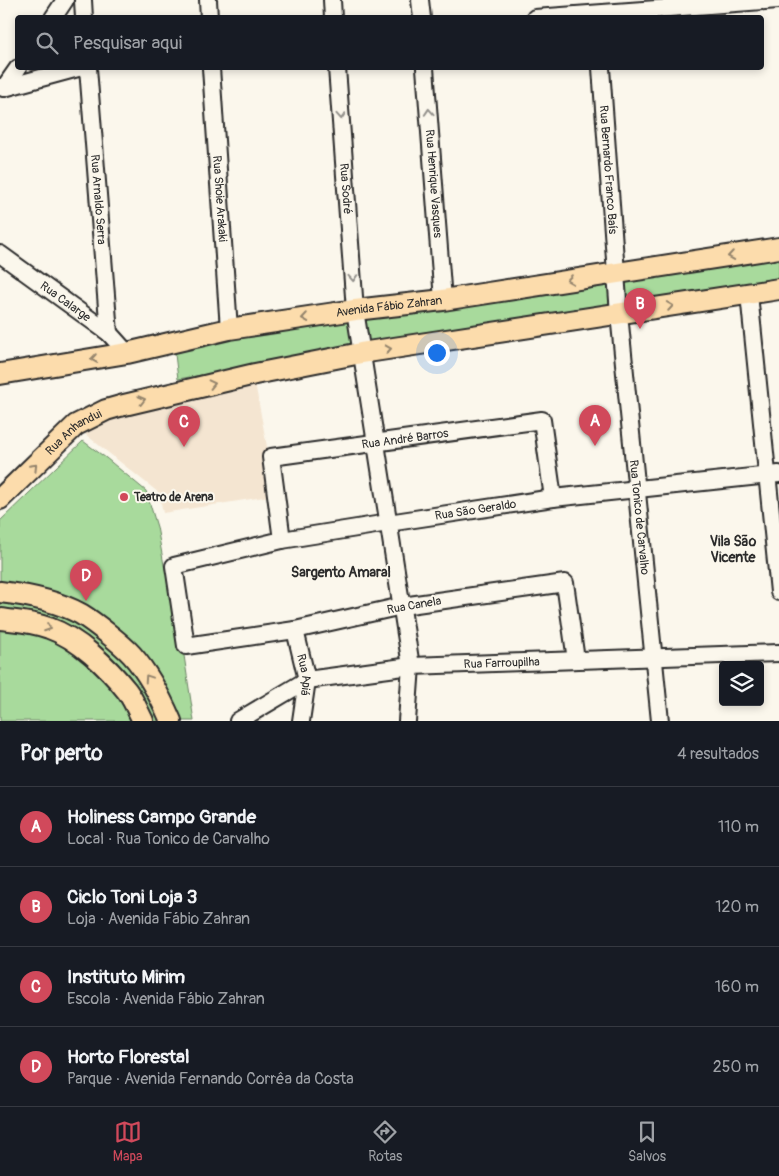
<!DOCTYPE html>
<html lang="pt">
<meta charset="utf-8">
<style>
body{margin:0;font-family:Pangolin,sans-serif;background:#20242c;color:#f1f3f6}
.controls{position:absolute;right:15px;bottom:15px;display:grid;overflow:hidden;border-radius:5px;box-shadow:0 2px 8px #0003}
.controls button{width:45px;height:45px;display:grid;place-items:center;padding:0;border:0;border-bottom:1px solid #363941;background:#171b24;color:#f1f3f6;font:25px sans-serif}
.you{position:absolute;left:436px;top:352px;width:18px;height:18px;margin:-12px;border:4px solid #fff;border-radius:50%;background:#1a73e8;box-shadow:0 0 0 8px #1a73e833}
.badge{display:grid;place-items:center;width:32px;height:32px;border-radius:50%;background:#d1495b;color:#fff;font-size:16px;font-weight:700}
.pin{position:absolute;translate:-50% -41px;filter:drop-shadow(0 1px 2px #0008)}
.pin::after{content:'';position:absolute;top:26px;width:18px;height:15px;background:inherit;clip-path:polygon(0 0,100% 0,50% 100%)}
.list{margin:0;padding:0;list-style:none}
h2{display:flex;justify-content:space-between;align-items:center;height:65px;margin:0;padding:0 20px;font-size:21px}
h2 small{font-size:16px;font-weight:400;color:#9ea1a6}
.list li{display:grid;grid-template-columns:32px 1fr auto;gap:15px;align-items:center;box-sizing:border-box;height:80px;padding:0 20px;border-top:1px solid #363941}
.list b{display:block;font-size:19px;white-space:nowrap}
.list p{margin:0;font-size:16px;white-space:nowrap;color:#9ea1a6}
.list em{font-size:16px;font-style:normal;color:#9ea1a6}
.icon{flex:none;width:28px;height:28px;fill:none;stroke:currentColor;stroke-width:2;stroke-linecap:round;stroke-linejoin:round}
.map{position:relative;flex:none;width:779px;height:721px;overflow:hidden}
.search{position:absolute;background:#171b24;box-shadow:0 2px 8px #0003;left:15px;right:15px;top:15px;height:55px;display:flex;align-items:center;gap:12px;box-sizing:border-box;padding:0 18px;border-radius:5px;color:#9ea1a6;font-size:19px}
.sheet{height:385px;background:#171b24}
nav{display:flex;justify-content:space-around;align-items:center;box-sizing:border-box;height:70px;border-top:1px solid #363941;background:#171b24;font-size:14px;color:#9ea1a6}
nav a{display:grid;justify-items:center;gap:2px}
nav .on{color:#d1495b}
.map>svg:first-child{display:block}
.built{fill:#f4e5d1}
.green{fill:#a8da9c;stroke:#6a8264}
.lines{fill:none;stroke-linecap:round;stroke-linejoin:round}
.minor-casing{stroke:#2b2b2b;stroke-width:20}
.major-casing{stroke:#2b2b2b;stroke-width:24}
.minor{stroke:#fbf7ec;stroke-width:16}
.major{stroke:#fcdcac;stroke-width:20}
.oneway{stroke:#93918c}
.oneway2{stroke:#94846c}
.poi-dot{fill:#d1495b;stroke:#fbf7ec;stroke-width:2}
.labels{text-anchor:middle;stroke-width:4;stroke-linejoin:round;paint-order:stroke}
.street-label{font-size:12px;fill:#2b2b2b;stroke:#fbf7ec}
.poi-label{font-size:12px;font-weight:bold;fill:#2b2b2b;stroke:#fbf7ec;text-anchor:start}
.neighbourhood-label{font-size:14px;font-weight:bold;fill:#2b2b2b;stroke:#fbf7ec}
</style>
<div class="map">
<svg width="779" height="721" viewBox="0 0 779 721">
<rect width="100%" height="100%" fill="#fbf7ec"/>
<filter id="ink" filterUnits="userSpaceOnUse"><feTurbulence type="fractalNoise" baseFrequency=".02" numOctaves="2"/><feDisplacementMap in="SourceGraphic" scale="10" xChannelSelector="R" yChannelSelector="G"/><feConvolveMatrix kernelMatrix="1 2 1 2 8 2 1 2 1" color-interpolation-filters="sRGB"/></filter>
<g filter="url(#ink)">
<path class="built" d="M 255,383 L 276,495 L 163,513 L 159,493 L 85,434 L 96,427 L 126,413 L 164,406 Z"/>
<path class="green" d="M 779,254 L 779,285 L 295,359 L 178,379 L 174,346 Z
M 83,441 L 106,458 L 146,491 L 157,527 L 164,565 L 181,636 L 194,721 L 0,721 L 0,521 Z"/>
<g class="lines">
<defs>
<g id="minor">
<path d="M 83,0 L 84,18"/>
<path d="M 208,0 L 209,18"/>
<path d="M 332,0 L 333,18"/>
<path d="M 420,0 L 422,18"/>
<path d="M 53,18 L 65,0"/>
<path d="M 535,18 L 778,0"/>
<path id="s1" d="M 88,68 L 109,333"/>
<path id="s2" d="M 211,68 L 229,329"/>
<path id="s3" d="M 337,68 L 355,310 L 411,666 L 407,721"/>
<path id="s4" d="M 425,68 L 443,300"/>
<path id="s5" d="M 601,68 L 619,314 L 660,721"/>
<path d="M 0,87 L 4,88 L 78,68"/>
<path d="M 4,88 L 18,68"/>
<path id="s6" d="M 0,254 L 109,333 L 127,353"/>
<path d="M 749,294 L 779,592"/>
<path id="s7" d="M 282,540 L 271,457 L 542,420 L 553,498"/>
<path id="s8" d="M 295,630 L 307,680 L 301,721"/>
<path id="s9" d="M 576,660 L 565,583 L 402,606 L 295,630 L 186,646 L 174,566 L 282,540 L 388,523 L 553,498 L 779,474"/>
<path id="s10" d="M 238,721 L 307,680 L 411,666 L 779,653"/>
</g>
<g id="major">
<path id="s11" d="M 0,374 L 127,353 L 229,329 L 355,310 L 443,300 L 779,248"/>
<path id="s12" d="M 0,499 L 76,425 L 106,410 L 120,406 L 255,374 L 361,353 L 779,289"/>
<path d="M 0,592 C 27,595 57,601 81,614 C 94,622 122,644 132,655 C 149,674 161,698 171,721"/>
<path d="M 0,619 C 17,621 33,622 49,628 C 78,638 108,667 127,691 C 133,699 138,711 143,721"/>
</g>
</defs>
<use href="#minor" class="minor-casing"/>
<use href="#major" class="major-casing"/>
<use href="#minor" class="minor"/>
<use href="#major" class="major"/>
</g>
<defs><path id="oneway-chevron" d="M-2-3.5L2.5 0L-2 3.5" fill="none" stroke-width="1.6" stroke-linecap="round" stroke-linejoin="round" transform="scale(1.25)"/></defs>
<g class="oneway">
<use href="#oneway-chevron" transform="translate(429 112) rotate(-94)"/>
<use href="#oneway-chevron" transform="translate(341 116) rotate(86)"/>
<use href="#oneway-chevron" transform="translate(353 278) rotate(86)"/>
</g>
<g class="oneway2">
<use href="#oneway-chevron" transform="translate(731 256) rotate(171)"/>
<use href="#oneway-chevron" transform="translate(570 280) rotate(172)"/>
<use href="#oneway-chevron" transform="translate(670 306) rotate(-9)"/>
<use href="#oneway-chevron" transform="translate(305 318) rotate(171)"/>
<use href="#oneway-chevron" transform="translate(388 349) rotate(-9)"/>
<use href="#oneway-chevron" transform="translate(94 359) rotate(171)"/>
<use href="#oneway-chevron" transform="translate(212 384) rotate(-13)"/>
<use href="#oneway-chevron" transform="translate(142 400) rotate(-14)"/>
<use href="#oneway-chevron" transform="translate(34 467) rotate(-46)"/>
<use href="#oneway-chevron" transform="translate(48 628) rotate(20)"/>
<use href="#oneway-chevron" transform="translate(148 678) rotate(-124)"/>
</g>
</g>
<circle class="poi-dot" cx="124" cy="497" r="5"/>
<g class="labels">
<g class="street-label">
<text dy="4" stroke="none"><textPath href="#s5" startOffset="102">Rua Bernardo Franco Baís</textPath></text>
<text dy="4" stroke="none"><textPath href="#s4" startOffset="116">Rua Henrique Vasques</textPath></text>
<text dy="4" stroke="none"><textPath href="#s3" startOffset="121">Rua Sodré</textPath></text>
<text dy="4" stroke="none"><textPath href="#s2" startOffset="131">Rua Shoie Arakaki</textPath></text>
<text dy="4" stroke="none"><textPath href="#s1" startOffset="132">Rua Arnaldo Serra</textPath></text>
<text dy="4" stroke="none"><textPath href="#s6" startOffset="81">Rua Calarge</textPath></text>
<text dy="4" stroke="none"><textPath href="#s11" startOffset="395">Avenida Fábio Zahran</textPath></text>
<text dy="4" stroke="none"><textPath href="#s12" startOffset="100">Rua Anhandui</textPath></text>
<text dy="4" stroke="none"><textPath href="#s7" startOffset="219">Rua André Barros</textPath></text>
<text dy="4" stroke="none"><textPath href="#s9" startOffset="850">Rua São Geraldo</textPath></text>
<text dy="4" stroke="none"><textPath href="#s5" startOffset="451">Rua Tonico de Carvalho</textPath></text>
<text transform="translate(414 605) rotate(-10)" y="4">Rua Canela</text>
<text dy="4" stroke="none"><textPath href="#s10" startOffset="276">Rua Farroupilha</textPath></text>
<text dy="4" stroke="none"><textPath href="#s8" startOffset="46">Rua Apiá</textPath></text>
</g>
<g class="poi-label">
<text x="134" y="501">Teatro de Arena</text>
</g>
<g class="neighbourhood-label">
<text x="733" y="546">Vila São<tspan x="733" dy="16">Vicente</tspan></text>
<text x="341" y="577">Sargento Amaral</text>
</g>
</g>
</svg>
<div class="controls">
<button><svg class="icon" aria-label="layers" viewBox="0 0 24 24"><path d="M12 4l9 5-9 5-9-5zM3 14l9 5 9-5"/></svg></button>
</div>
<div class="you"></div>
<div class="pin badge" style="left:595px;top:446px">A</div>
<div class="pin badge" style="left:640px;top:329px">B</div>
<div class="pin badge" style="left:184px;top:447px">C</div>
<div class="pin badge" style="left:86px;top:601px">D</div>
<div class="search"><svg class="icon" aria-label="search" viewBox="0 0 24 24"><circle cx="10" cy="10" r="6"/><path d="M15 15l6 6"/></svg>Pesquisar aqui</div>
</div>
<section class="sheet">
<h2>Por perto<small>4 resultados</small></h2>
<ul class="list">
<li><span class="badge">A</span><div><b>Holiness Campo Grande</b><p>Local · Rua Tonico de Carvalho</p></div><em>110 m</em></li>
<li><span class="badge">B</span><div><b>Ciclo Toni Loja 3</b><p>Loja · Avenida Fábio Zahran</p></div><em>120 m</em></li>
<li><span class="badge">C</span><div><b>Instituto Mirim</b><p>Escola · Avenida Fábio Zahran</p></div><em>160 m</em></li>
<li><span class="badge">D</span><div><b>Horto Florestal</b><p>Parque · Avenida Fernando Corrêa da Costa</p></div><em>250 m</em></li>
</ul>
</section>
<nav>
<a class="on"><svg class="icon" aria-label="map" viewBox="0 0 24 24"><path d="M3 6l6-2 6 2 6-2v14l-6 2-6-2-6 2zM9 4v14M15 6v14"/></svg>Mapa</a>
<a><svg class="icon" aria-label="directions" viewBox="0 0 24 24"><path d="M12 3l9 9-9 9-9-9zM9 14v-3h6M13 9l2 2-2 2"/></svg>Rotas</a>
<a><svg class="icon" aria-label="saved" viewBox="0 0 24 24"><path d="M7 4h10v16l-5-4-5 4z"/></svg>Salvos</a>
</nav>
